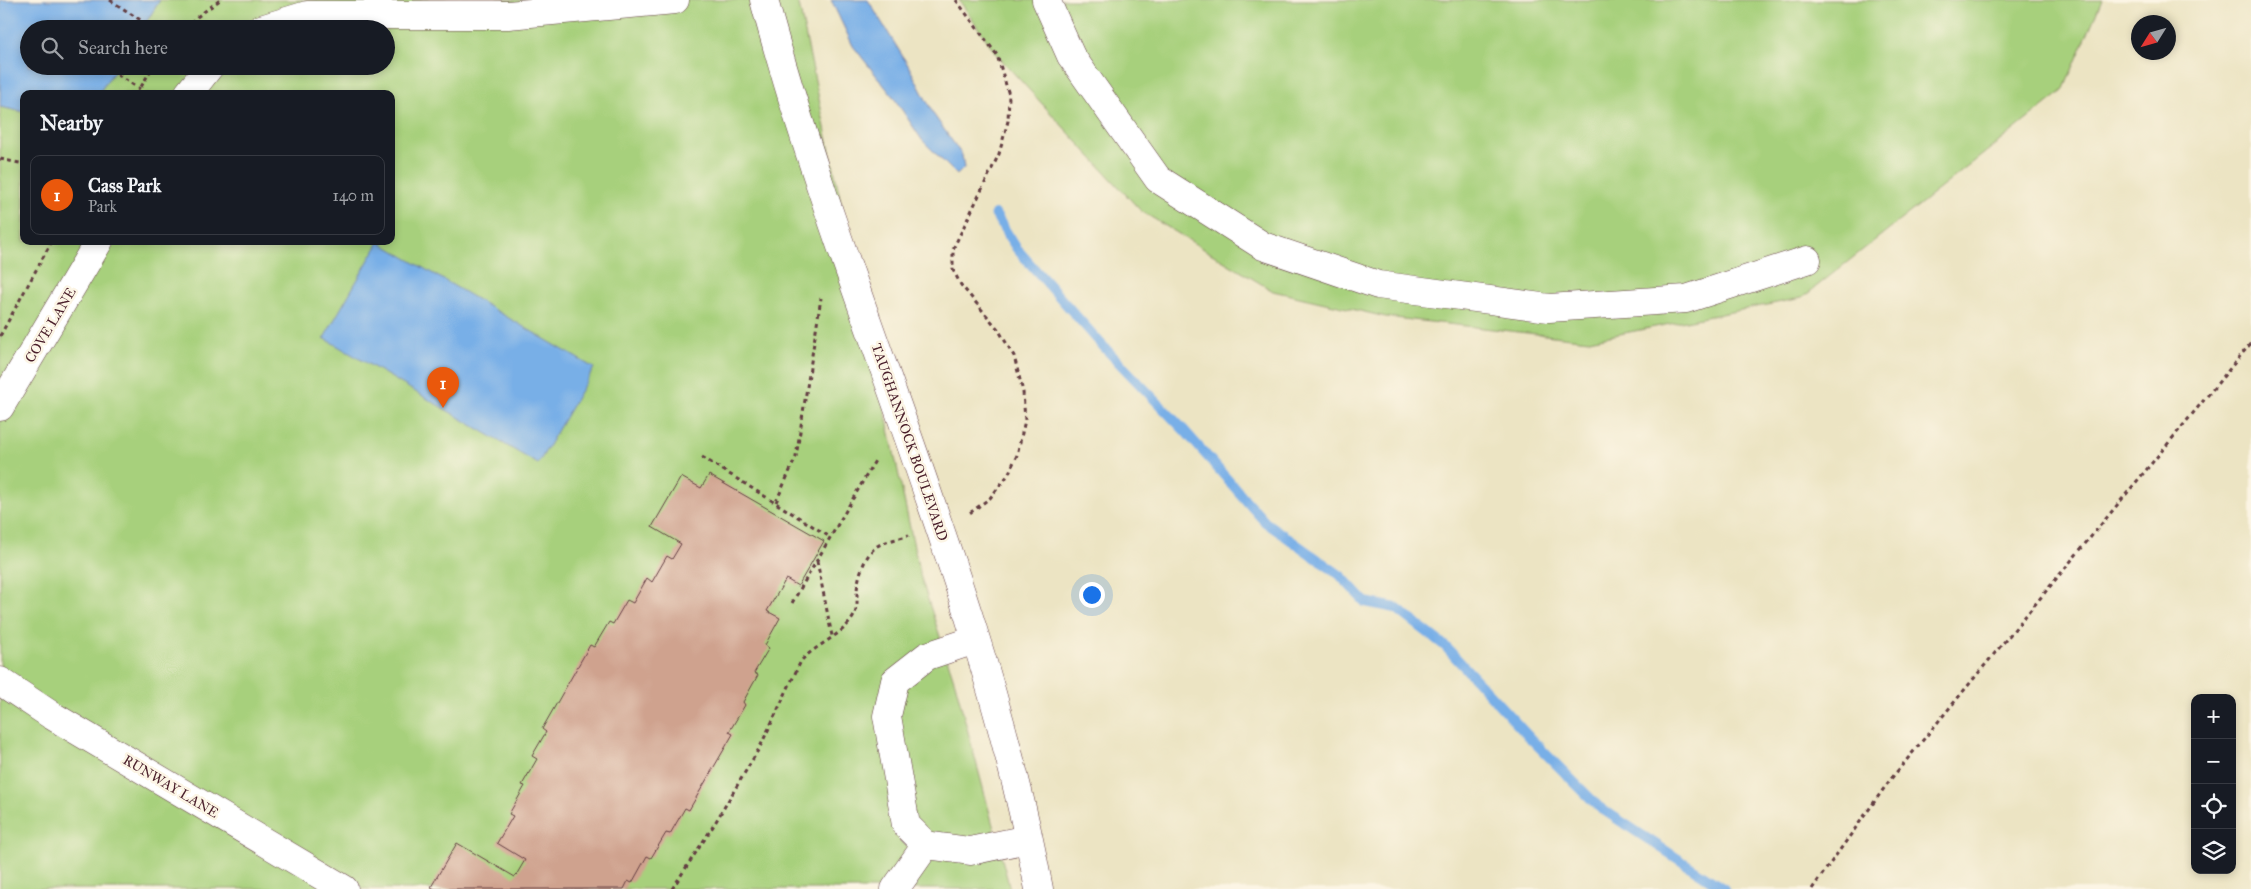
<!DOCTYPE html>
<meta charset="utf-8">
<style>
body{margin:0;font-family:"IM FELL Great Primer",serif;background:#242831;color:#f1f3f6}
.controls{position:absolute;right:15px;bottom:15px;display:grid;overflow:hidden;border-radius:10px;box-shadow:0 2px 8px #0003}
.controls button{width:45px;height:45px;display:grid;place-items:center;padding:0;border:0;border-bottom:1px solid #363941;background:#171b24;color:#f1f3f6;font:25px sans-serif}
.compass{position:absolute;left:2131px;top:15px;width:45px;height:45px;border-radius:50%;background:#171b24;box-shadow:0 2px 8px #0003;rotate:233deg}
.you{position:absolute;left:1091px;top:594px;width:18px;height:18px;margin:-12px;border:4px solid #fff;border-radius:50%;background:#1a73e8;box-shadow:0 0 0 8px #1a73e833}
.badge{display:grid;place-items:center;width:32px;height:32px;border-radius:50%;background:#ea580c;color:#fff;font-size:16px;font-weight:700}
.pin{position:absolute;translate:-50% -41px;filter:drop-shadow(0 1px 2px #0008)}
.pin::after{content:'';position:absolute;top:26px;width:18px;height:15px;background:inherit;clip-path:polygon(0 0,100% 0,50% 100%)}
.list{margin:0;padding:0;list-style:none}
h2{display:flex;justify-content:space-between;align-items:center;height:65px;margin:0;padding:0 20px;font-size:21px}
h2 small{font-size:16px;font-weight:400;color:#9ea1a6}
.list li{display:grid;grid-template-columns:32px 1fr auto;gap:15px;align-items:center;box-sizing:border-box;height:80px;margin:0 10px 10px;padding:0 10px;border:1px solid #363941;border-radius:10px}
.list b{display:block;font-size:19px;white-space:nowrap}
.list p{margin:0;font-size:16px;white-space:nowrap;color:#9ea1a6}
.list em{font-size:16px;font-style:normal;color:#9ea1a6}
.icon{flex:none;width:28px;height:28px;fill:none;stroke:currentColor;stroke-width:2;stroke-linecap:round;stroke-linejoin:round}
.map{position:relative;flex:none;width:2251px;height:889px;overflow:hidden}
.search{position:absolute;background:#171b24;box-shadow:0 2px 8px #0003;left:20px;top:20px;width:375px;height:55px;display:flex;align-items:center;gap:12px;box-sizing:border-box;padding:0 18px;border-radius:28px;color:#9ea1a6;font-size:19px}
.panel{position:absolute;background:#171b24;box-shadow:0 2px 8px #0003;left:20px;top:90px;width:375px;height:155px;border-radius:10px}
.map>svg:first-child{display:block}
.green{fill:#a7d07c;stroke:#787854}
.water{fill:#78afe7;stroke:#616789}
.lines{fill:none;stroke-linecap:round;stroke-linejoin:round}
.stream{stroke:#78afe7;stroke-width:10}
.building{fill:#cfa28e}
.minor-casing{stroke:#623d42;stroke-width:29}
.major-casing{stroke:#623d42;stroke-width:29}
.path{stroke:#623d42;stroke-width:3;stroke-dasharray:4 4;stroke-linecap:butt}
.minor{stroke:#fff;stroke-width:28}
.major{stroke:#fff;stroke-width:28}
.labels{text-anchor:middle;stroke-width:5;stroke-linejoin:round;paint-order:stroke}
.street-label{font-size:14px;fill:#4a1f2b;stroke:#fcf5e5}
</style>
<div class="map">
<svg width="2251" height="889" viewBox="0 0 2251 889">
<rect width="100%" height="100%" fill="#fcf5e5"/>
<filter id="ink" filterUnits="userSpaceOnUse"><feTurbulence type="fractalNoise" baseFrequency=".02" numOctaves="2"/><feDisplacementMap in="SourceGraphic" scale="10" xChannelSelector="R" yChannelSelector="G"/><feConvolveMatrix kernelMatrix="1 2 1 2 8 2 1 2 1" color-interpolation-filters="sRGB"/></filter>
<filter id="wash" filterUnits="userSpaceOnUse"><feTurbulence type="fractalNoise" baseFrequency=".0096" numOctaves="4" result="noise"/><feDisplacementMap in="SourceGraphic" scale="20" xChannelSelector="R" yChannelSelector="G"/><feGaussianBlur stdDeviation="1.12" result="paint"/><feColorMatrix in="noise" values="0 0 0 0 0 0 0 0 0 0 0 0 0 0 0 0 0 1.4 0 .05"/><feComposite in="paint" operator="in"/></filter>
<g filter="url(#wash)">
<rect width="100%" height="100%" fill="#ece4c3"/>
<path class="green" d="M 160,0 L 798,0 L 920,575 L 955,683 L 1010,889 L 0,889 L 0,107 L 24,112 L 24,241 L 391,241 L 391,94 L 98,94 L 118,66 L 386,66 L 386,29 L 142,29 Z
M 959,0 L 2102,0 L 2063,91 L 1802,298 L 1589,340 L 1386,317 L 1273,291 L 1141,211 L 997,55 Z"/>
<path class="water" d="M 0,0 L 160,0 L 142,29 L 29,29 L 29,66 L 118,66 L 98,94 L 24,94 L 24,112 L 0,107 Z
M 831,0 L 868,0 L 908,65 L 934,115 L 962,155 L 964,168 L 957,175 L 922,140 L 894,98 L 853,46 Z
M 379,242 L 594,368 L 538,464 L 324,338 Z"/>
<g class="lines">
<path class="stream" d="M 995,214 L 1017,249 L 1102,345 L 1184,430 L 1265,522 L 1340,575 L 1365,602 L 1396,608 L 1445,646 L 1529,737 L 1599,807 L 1724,889"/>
</g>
<g id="blocks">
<path class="building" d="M 709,475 L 824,541 L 798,586 L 786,579 L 767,611 L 780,618 L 765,645 L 769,648 L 754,673 L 758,675 L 743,702 L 745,705 L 729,732 L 733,734 L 689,810 L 685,808 L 670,834 L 666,833 L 651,858 L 647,856 L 632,883 L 628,881 L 624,889 L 435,889 L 431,887 L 457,843 L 515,877 L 525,860 L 497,843 L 513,816 L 509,814 L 525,786 L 522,785 L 537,759 L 532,756 L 546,732 L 542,729 L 590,645 L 594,647 L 609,622 L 613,624 L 627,600 L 633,603 L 647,578 L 652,582 L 667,556 L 672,559 L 681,544 L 652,527 L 681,477 L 701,488 Z"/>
</g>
</g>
<g filter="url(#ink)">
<use href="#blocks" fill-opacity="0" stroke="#623d42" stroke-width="1"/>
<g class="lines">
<defs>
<path id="minor" d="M 1046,0 L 1071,56 L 1158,179 L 1263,246 L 1378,285 L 1549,308 L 1686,299 L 1807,260
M 261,29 L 307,15 L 508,15 L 675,0
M 188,94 L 210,66
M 0,407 L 99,241
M 975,640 L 927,656 L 895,681 L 887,716 L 906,825 L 926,845 L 970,851 L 1028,839
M 0,681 L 51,715 L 344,889
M 895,889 L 926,845"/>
<path id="major" d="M 764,0 C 844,300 982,583 1039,889"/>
</defs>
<use href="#minor" class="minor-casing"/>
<use href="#major" class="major-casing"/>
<path class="path" d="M 110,0 L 154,29
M 956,0 L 997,55 L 1009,95 L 1008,121 L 999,154 L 953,249 L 953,270 L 961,285 L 998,329 L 1014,356 L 1023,392 L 1025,420 L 1017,455 L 1008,475 L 990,498 L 967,515
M 96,26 L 101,29
M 186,29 L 197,17 L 220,0
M 104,66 L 140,89
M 137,94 L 153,66
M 0,159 L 24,164
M 0,336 L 52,241
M 702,457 L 830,537
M 776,502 L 796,457 L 821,298
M 817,561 L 832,636
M 792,603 L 876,459
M 672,889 L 712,828 L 760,747 L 801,661 C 815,645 841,636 852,619 C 858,610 857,603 857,593 C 857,579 864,556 876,547 C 884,541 899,539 909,535
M 1812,889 L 1890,780 L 2251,343"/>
<use href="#minor" class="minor"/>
<use href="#major" class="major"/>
</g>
</g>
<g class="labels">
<g class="street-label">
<text transform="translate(50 325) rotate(-59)" y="5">COVE LANE</text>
<text transform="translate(910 442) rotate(71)" y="5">TAUGHANNOCK BOULEVARD</text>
<text transform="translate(171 786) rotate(31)" y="5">RUNWAY LANE</text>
</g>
</g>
</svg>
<div class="controls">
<button>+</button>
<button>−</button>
<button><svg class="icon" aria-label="locate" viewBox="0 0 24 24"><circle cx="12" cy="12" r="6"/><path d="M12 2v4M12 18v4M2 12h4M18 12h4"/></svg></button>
<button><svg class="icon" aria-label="layers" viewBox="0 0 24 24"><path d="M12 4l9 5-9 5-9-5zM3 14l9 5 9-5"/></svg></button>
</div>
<svg class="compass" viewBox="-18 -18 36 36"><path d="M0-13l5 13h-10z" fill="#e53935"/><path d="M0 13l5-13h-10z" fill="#9ea1a6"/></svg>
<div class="you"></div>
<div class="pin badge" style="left:443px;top:408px">1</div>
<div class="search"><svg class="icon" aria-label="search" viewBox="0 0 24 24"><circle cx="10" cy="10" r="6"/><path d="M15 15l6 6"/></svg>Search here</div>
<section class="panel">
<h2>Nearby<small></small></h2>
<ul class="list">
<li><span class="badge">1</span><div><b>Cass Park</b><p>Park</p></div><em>140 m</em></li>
</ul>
</section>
</div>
